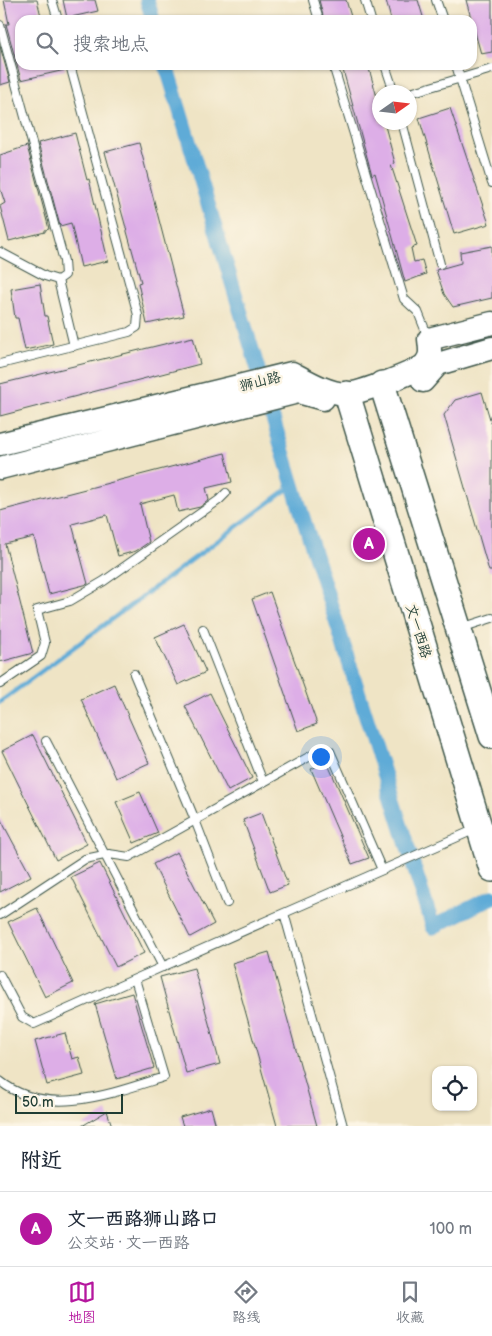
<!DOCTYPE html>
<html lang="zh">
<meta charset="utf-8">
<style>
body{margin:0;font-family:"Balsamiq Sans","LXGW WenKai TC",sans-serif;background:#f6f6f7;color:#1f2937}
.controls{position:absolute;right:15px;bottom:15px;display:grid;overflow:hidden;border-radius:10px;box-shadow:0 1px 4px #0004}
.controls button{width:45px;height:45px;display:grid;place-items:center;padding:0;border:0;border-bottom:1px solid #e0e1e3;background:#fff;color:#1f2937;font:25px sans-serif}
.compass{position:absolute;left:372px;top:85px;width:45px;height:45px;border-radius:50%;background:#fff;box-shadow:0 1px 4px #0004;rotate:76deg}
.scale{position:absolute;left:15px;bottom:12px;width:108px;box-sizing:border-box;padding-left:5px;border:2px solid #1f3d34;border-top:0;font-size:14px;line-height:18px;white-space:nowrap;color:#1f3d34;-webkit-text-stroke:4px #fcf5e5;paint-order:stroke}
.you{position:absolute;left:320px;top:756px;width:18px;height:18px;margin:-12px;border:4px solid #fff;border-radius:50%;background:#1a73e8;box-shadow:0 0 0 8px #1a73e833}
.badge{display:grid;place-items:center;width:32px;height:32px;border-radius:50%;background:#b5179e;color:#fff;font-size:16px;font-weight:700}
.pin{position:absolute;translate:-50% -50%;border:2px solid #fff;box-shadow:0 1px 5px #0006}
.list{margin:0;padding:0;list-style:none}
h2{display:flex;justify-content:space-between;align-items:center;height:65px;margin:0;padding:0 20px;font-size:21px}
h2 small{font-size:16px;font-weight:400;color:#747a83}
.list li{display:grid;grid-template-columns:32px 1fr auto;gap:15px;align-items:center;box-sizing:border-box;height:75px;padding:0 20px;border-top:1px solid #e0e1e3}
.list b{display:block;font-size:19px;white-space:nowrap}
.list p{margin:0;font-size:16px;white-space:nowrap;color:#747a83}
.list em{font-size:16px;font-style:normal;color:#747a83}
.icon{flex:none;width:28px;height:28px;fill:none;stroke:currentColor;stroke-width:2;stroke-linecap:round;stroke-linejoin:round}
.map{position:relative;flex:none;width:492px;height:1126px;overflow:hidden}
.search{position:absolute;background:#fff;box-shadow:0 1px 4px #0004;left:15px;right:15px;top:15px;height:55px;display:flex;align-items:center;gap:12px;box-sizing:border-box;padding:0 18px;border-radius:15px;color:#747a83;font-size:19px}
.sheet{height:140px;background:#fff}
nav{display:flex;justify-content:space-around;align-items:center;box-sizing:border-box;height:70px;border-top:1px solid #e0e1e3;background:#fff;font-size:14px;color:#747a83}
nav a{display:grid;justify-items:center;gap:2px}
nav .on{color:#b5179e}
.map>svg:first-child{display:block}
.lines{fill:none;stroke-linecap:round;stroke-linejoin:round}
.stream{stroke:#5eabd7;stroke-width:4.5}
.canal{stroke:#5eabd7;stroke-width:15}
.building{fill:#ddaee7}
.service-casing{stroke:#3e564a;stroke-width:10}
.secondary-casing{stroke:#3e564a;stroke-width:25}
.primary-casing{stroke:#3e564a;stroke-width:28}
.service{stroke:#fff;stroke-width:8}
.secondary{stroke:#fff;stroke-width:22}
.primary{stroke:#fff;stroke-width:25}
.labels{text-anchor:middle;stroke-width:5;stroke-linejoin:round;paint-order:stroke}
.street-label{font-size:14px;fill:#1f3d34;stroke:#fcf5e5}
</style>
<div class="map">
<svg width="492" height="1126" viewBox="0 0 492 1126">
<rect width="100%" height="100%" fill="#fcf5e5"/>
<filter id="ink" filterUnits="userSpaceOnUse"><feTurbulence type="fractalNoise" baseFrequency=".02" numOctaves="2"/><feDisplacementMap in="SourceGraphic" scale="10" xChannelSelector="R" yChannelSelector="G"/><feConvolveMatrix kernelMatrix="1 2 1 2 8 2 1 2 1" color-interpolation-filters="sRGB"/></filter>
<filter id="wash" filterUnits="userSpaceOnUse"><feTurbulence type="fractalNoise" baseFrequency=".0096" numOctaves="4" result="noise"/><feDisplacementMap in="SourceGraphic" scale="20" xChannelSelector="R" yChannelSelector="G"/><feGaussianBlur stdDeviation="1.12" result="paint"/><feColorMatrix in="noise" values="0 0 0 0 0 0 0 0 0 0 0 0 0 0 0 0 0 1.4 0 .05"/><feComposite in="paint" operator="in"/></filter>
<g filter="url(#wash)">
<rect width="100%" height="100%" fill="#efe4c5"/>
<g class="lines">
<path class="stream" d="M 0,702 L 293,485"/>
<path class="canal" d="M 147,0 L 153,20
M 166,65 L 300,508 L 433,927 L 492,897"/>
</g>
<g id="blocks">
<path class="building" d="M 4,0 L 37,0 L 42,20 L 20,20 L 20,65 L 64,65 L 65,70 L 21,80 L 6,24 L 9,24 Z
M 63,0 L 95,0 L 98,11 L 67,18 Z
M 319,0 L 346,0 L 352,20 L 324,20 Z
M 386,0 L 418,0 L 424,20 L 391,20 Z
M 466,0 L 492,0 L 492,52 L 481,54 Z
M 0,46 L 10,82 L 0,85 Z
M 368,65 L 380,108 L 380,122 L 384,122 L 395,163 L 391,165 L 417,246 L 411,248 L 414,262 L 422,260 L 426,274 L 405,282 L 375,173 L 372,175 L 343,70 Z
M 450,108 L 489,224 L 454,234 L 419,118 Z
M 75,133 L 87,180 L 89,179 L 108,261 L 81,267 L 71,223 L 60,226 L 38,143 Z
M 139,143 L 184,316 L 147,324 L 138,283 L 141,282 L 105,152 Z
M 27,146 L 49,229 L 45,230 L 45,232 L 9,241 L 0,206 L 5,203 L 0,188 L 0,155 Z
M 492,246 L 492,298 L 453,307 L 444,294 L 436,270 L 461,263 L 460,252 Z
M 40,284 L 45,316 L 47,316 L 53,344 L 25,350 L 18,318 L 15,318 L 11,289 Z
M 193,337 L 200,364 L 0,416 L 0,384 Z
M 482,392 L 492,426 L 492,571 L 489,571 L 444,415 L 455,400 Z
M 225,453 L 232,482 L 206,488 L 209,500 L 200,507 L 178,512 L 174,495 L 140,504 L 149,542 L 136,551 L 118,556 L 107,515 L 72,524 L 88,584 L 49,594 L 34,537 L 5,544 L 33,653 L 0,662 L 0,511 Z
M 270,592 L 317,724 L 298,731 L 252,599 Z
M 184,624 L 206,672 L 178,685 L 155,637 Z
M 114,684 L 149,763 L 116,778 L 81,699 Z
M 210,693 L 252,778 L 228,791 L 185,706 Z
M 33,735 L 87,844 L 56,860 L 2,751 Z
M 327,762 L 369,858 L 352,864 L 311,769 Z
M 140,792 L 158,833 L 134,843 L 116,802 Z
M 261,813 L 288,885 L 270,892 L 243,820 Z
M 0,818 L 31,876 L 0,892 Z
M 177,852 L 214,924 L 190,937 L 153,864 Z
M 100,863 L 144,953 L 116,967 L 71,877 Z
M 37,908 L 73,983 L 45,997 L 8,922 Z
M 269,952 L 317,1126 L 277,1126 L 232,963 Z
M 194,968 L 220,1064 L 186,1073 L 160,977 Z
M 132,993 L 154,1068 L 117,1079 L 95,1004 Z
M 65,1033 L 72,1059 L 79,1057 L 84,1075 L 47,1085 L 35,1041 Z
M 211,1108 L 216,1126 L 183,1126 L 180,1117 Z
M 107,1111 L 112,1126 L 82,1126 Z"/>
</g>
</g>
<g filter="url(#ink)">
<use href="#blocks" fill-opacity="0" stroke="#3e564a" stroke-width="1"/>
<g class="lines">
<defs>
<path id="service" d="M 52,0 L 58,20
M 313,0 L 319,20
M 365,0 L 371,20
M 436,0 L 443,20
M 0,25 L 64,261 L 65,275 L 58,280 L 45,276 L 0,252
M 333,65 L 404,299 L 418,312 L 428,337
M 385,65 L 394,92
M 456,65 L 492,183
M 410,93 L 492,69
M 402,122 L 440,264
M 58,280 L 74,346
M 0,364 L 129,332 L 137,327 L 138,315 L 70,65
M 461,628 L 492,618
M 203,629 L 263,782
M 134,674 L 195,820 L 227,903
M 0,684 L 41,656 L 45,643 L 37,610 L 70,601 L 104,581 L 219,500 L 226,493
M 46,741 L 163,967
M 0,915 L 85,859 L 109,854 L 129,857 L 323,749 L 330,751 L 382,870
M 0,975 L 22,1017 L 34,1024 L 135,979
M 0,1081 C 47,1119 113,1093 164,1077 L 135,979 L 284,913
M 343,1126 L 284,913 L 476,829"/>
<path id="secondary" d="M 423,381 L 438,364 L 492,348
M 0,444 L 292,373 C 309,382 327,393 346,394 C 357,394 418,372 425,364 C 432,356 430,349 429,339 L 492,323
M 0,468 L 298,392 L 323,399"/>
<path id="primary" d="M 382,384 L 492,736
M 347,394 L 492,869"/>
</defs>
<use href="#service" class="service-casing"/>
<use href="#secondary" class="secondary-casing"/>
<use href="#primary" class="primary-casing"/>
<use href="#service" class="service"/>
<use href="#secondary" class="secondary"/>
<use href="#primary" class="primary"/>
</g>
</g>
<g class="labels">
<g class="street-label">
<text transform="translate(260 381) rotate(-14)" y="5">狮山路</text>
<text transform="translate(419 631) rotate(73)" y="5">文一西路</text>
</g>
</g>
</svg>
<div class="controls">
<button><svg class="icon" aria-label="locate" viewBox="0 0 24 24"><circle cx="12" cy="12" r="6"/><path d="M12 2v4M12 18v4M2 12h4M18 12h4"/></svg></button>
</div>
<svg class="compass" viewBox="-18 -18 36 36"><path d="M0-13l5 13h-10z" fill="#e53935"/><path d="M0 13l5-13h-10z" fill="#747a83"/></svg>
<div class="scale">50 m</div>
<div class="you"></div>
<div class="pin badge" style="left:369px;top:544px">A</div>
<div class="search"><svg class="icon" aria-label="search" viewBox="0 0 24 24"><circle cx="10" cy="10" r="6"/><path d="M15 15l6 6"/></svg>搜索地点</div>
</div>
<section class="sheet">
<h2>附近<small></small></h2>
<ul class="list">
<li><span class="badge">A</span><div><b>文一西路狮山路口</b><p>公交站 · 文一西路</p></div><em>100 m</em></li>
</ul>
</section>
<nav>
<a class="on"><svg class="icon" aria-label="map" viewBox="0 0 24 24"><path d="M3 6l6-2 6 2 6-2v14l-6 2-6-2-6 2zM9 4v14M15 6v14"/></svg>地图</a>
<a><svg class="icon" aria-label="directions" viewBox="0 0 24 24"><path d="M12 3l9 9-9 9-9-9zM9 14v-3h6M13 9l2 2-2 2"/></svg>路线</a>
<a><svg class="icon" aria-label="saved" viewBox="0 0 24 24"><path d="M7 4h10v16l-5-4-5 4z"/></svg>收藏</a>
</nav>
